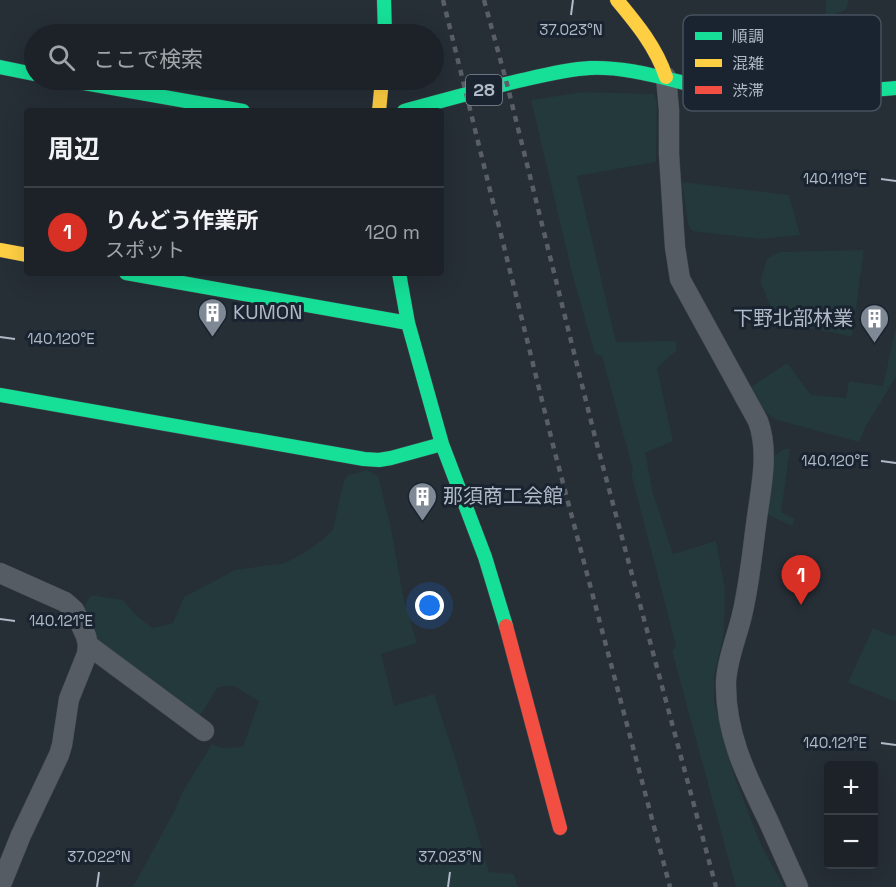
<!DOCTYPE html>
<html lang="ja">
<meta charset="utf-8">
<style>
body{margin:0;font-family:"Space Grotesk","Noto Sans JP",sans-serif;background:#252a30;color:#f1f3f6}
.controls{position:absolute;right:18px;bottom:18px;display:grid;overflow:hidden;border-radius:6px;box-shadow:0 6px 24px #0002}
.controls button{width:54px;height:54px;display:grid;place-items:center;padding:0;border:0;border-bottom:2px solid #3a3f45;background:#1c2228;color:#f1f3f6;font:30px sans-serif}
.you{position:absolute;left:430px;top:606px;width:21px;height:21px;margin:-15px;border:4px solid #fff;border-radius:50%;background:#1a73e8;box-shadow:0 0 0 9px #1a73e833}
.badge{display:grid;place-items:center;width:39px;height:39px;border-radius:50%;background:#d93025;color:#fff;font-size:20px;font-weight:700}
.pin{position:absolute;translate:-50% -50px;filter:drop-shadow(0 2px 3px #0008)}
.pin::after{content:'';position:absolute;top:32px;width:21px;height:18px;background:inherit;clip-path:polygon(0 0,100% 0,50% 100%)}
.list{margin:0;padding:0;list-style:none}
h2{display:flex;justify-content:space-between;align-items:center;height:78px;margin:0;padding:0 24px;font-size:26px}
h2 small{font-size:20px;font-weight:400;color:#a0a4a8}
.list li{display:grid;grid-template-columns:39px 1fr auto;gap:18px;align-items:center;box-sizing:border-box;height:90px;padding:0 24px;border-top:2px solid #3a3f45}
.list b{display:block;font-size:22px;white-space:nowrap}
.list p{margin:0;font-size:20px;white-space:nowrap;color:#a0a4a8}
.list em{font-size:20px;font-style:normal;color:#a0a4a8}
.icon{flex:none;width:33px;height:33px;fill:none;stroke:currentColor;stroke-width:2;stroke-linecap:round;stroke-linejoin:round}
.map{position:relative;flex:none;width:896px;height:887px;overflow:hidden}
.search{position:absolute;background:#1c2228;box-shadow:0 6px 24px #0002;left:24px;top:24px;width:420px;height:66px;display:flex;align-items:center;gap:15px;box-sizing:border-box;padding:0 21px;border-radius:33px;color:#a0a4a8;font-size:22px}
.panel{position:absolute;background:#1c2228;box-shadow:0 6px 24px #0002;left:24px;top:108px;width:420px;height:168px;border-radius:6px}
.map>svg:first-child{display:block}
.green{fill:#23393c}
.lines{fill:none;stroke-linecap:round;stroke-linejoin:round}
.street-casing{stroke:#43484e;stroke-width:21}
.fast-casing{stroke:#43484e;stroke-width:15}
.slow-casing{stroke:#43484e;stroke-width:15}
.jam-casing{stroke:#43484e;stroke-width:15}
.street{stroke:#565c64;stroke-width:20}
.fast{stroke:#16e098;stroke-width:14}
.slow{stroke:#ffcf43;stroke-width:14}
.jam{stroke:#f24e42;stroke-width:14}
.rail{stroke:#5a5f67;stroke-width:4.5;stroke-dasharray:6 6;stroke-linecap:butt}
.ticks{fill:none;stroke:#afb9c8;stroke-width:2}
.labels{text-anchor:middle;stroke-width:6;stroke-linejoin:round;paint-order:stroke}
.shield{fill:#192430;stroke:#828c9a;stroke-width:1.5}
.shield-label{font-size:18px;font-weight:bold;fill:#afb9c8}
.poi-label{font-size:20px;fill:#afb9c8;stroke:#192430;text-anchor:start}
.key{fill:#192430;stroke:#46515e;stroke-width:1.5}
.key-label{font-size:16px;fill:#afb9c8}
.ticks-label{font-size:15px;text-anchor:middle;fill:#afb9c8;stroke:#192430;stroke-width:6;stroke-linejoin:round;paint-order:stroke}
</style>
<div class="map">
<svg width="896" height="887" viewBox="0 0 896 887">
<rect width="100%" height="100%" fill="#262e36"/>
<path class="green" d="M 826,0 L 849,0 L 846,10 L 826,17 Z
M 582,92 L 654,94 L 657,102 L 656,162 L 577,176 L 616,342 L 676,341 L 677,350 L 657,368 L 673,441 L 645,453 L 653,493 L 673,554 L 716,541 L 725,589 L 724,632 L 714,677 L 714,702 L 736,781 L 761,845 L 784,887 L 736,887 L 672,651 L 676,646 L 631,473 L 633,470 L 602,356 L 595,354 L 573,277 L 531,100 Z
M 682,182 L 789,195 L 800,235 L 761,239 L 692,231 L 688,224 Z
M 864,250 L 852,337 C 822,328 779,331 766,296 C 765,292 762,287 761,283 C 761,275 765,266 767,259 L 779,252 Z
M 896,326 L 896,377 L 866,426 L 859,442 L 777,420 C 761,412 758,403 751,387 L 787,363 L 811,395 L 846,398 L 849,381 L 883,386 Z
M 784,449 L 790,449 L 781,512 L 795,519 L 792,526 L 766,514 L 775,455 Z
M 367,470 L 378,476 L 391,528 L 403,596 L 417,643 L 381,654 L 394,706 L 434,694 L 457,764 L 489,872 L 514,874 L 518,887 L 133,887 L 175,810 L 182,793 L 212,744 L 221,748 L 243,747 L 259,701 L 234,686 L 218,687 L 201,714 L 190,714 L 92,643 L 80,613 L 91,595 L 123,600 L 137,616 L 152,628 L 173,623 L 184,597 L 235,570 L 285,563 L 304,553 L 326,537 L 333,529 L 344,480 L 349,475 Z
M 873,628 L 892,636 L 896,635 L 896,702 L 848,682 Z"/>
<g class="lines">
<defs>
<path id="street" d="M 666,77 L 669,110 L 669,154 L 675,247 L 680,279 L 758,421 C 770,453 760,492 756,525 C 752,555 749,586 742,615 C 737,637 727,659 726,682 C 725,733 746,775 768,820 C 778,842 788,865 798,887
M 0,573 L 65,602 L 74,610 L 86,636 L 88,645 L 87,654 L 69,699 L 62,745 L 59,755 L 21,835 L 0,887
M 88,645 L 204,731"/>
<path id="fast" d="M 384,0 L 385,34
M 0,67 L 34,74
M 67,80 L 243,111
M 404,111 C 445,100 486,88 527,79 C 548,74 569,69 590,68 C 641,66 687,88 737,93 C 790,99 844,92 896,88
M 126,273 L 408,323
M 399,273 L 408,323 L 442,444 L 485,557 L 506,626
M 0,395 L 364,459 L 379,460 L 391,458 L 442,444"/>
<path id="slow" d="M 617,0 C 637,24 656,47 666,77
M 379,111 L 382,80
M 0,250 L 27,255"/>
<path id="jam" d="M 506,626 L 560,828"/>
</defs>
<use href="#street" class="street-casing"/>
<use href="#fast" class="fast-casing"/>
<use href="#slow" class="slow-casing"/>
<use href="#jam" class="jam-casing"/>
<use href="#street" class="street"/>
<use href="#fast" class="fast"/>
<use href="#slow" class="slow"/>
<use href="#jam" class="jam"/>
<path class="rail" d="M 443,0 L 554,449 L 670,887
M 484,0 L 507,84 L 595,437 L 716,887"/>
</g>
<path class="ticks" d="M 571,15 L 573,0M 881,179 L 896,181M 0,337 L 15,339M 881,461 L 896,463M 0,619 L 15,621M 881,743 L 896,745M 97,887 L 99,872M 448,887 L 450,872"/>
<defs>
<symbol id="building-pin" viewBox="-11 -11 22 30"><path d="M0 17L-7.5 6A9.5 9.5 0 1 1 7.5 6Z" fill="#7f8895" stroke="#192430"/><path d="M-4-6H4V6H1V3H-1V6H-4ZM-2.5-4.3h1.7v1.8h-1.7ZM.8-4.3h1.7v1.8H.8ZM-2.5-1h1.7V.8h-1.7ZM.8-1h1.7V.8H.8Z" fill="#fff"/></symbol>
</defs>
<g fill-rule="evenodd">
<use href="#building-pin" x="196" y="296" width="33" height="45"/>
<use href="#building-pin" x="858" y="302" width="33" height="45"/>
<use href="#building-pin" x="406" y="480" width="33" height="45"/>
</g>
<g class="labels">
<rect class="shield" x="466" y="75" width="36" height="30" rx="4.5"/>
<g class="shield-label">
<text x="484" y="96">28</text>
</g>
<g class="poi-label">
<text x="233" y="319">KUMON</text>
<text x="853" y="325" text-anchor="end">下野北部林業</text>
<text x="443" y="503">那須商工会館</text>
</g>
</g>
<rect x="683" y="15" width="198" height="96" rx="9" class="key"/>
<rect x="695" y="32" width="27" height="8" fill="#16e098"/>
<rect x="695" y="59" width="27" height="8" fill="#ffcf43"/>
<rect x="695" y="86" width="27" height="8" fill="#f24e42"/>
<g class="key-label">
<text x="732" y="42">順調</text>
<text x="732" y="69">混雑</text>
<text x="732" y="96">渋滞</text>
</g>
<g class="ticks-label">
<text x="571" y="35">37.023°N</text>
<text x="835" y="184">140.119°E</text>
<text x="61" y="344">140.120°E</text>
<text x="835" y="466">140.120°E</text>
<text x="61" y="626">140.121°E</text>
<text x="835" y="748">140.121°E</text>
<text x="99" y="862">37.022°N</text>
<text x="450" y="862">37.023°N</text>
</g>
</svg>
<div class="controls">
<button>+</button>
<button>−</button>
</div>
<div class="you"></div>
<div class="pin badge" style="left:801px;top:605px">1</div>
<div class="search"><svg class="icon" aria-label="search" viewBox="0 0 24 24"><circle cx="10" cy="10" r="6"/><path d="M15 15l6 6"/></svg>ここで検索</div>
<section class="panel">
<h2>周辺<small></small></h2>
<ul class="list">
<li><span class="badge">1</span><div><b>りんどう作業所</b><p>スポット</p></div><em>120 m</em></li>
</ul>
</section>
</div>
